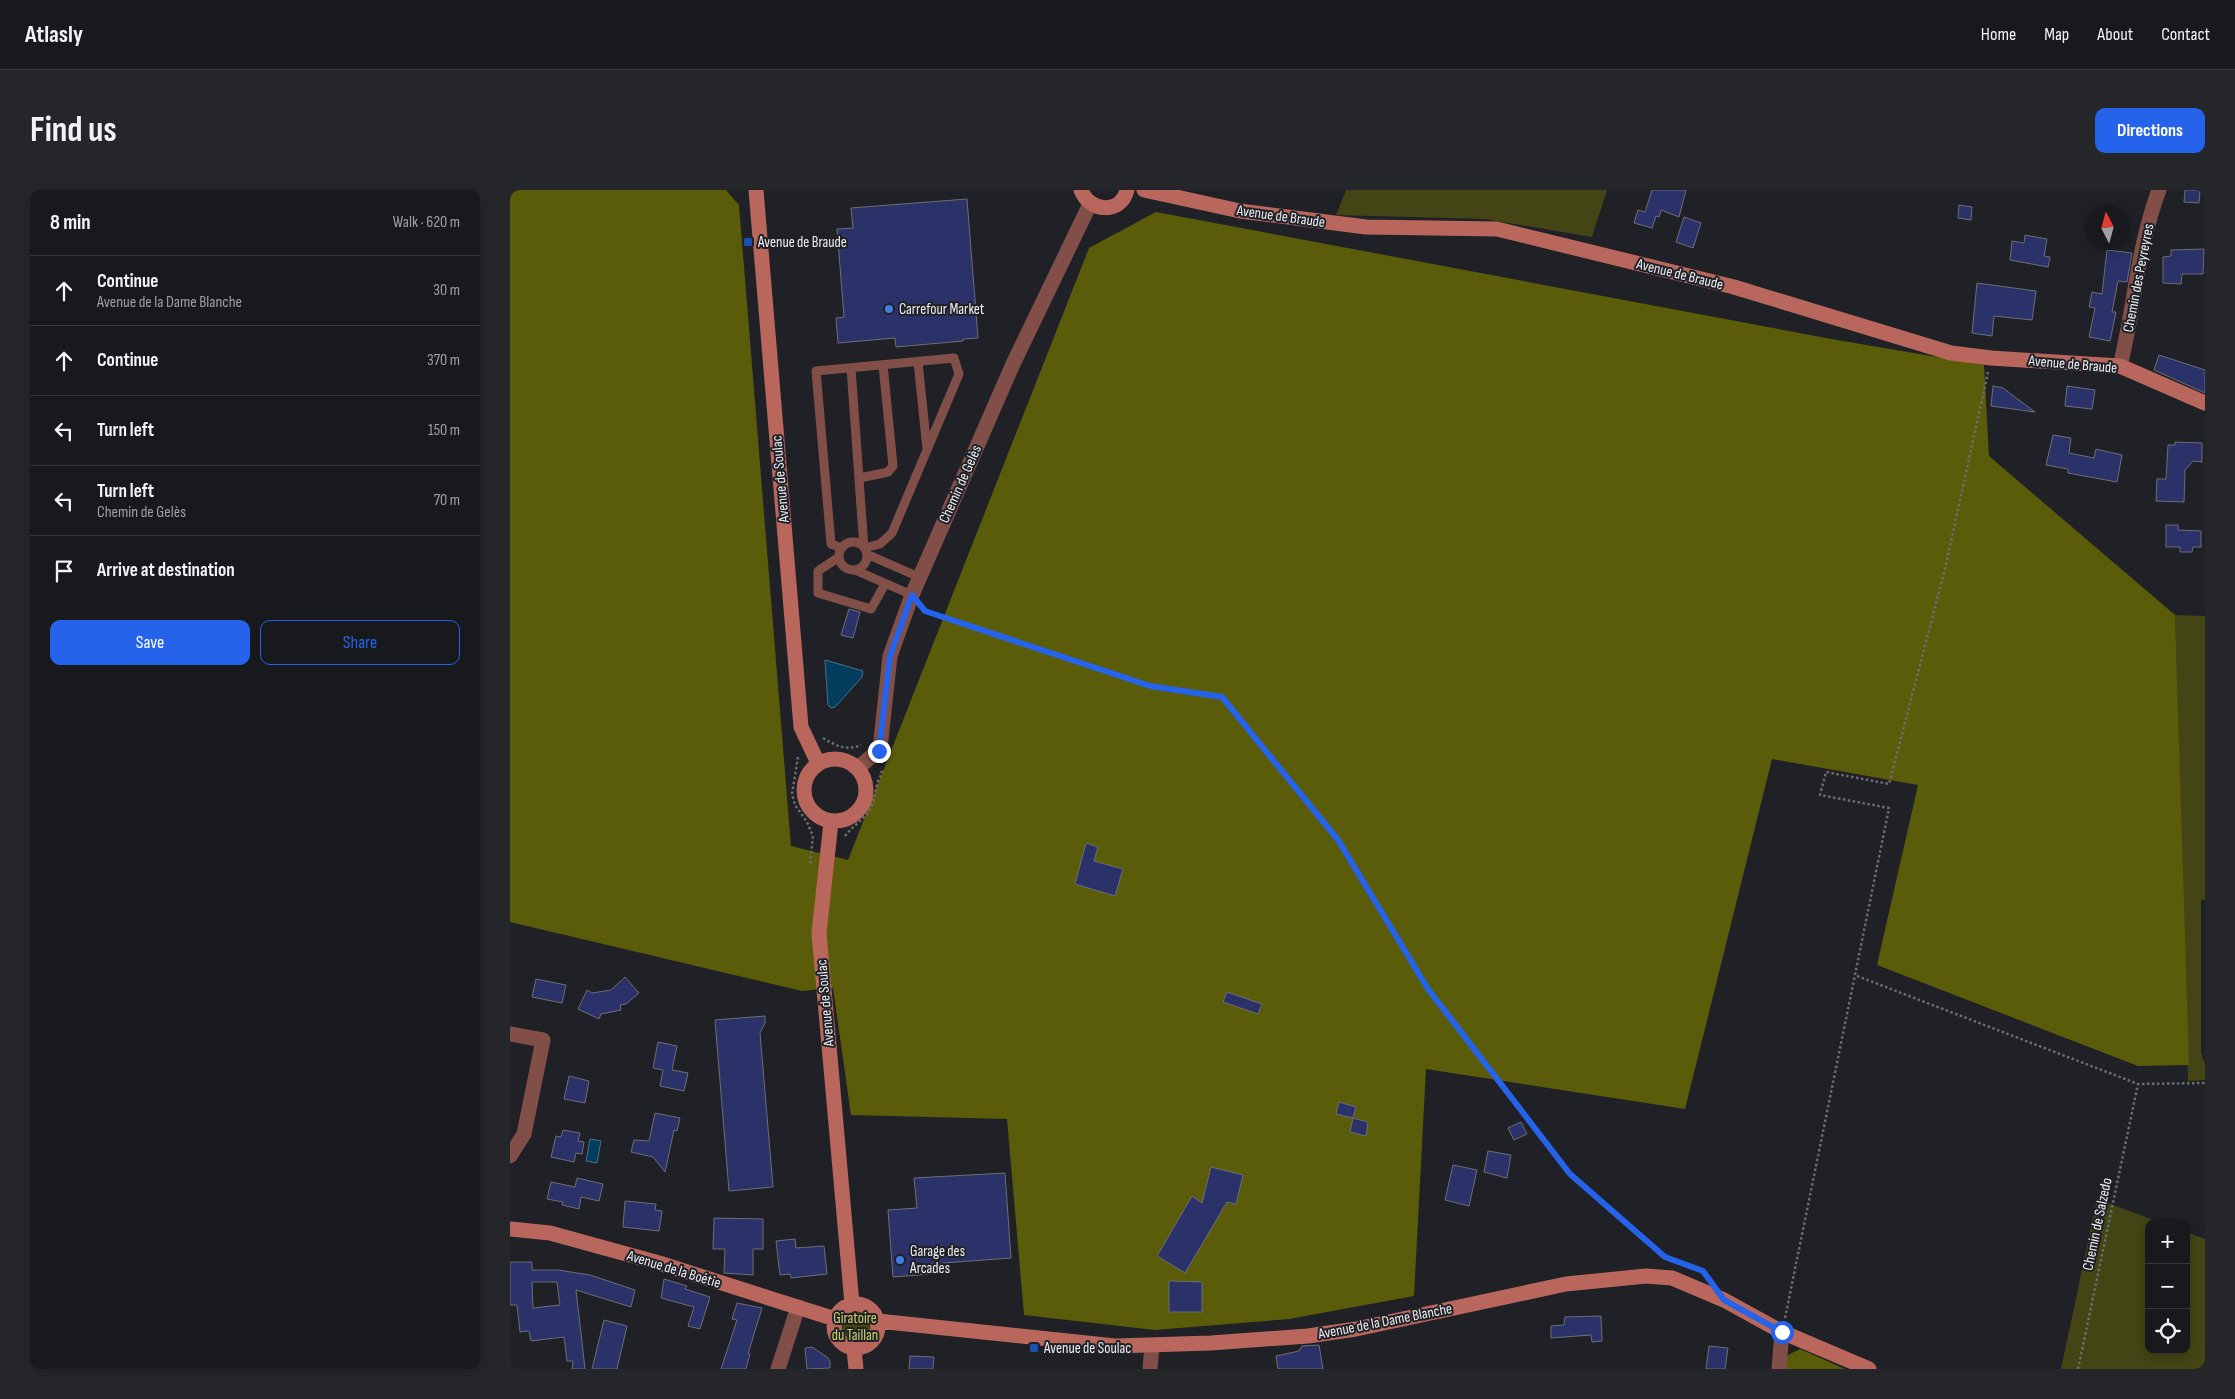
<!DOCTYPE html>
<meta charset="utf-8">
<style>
body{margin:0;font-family:"Sofia Sans Condensed",sans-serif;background:#242629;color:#f1f3f6}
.controls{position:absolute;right:15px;bottom:15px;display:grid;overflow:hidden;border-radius:10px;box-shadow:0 2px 12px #0003}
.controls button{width:45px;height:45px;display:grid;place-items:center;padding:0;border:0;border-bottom:1px solid #36383b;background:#17191c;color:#f1f3f6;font:25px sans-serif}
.compass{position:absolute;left:1575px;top:15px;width:45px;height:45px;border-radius:50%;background:#17191c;box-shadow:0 2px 12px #0003;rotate:354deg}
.stop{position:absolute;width:15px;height:15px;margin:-11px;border:4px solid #2563eb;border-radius:50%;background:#fff}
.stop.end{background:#2563eb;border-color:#fff;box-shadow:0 1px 5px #0008}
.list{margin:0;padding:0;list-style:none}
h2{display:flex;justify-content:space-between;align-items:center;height:65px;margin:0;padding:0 20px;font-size:21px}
h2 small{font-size:16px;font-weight:400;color:#9ea0a3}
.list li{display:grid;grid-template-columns:32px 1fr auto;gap:15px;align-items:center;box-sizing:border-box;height:70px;padding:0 20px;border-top:1px solid #36383b}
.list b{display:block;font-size:19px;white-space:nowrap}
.list p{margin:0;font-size:16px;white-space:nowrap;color:#9ea0a3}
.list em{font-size:16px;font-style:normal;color:#9ea0a3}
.actions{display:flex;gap:10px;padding:15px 20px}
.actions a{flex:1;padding:11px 0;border:1px solid #2563eb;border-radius:10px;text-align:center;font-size:18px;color:#2563eb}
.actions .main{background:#2563eb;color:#fff}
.icon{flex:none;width:28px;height:28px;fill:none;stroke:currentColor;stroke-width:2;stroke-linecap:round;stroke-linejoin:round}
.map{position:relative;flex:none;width:1695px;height:1179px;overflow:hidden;border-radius:10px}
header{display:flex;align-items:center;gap:30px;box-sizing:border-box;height:70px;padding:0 25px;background:#17191c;border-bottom:1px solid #36383b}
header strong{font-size:24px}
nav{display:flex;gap:28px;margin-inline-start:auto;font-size:18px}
.intro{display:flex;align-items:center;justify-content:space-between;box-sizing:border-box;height:120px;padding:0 30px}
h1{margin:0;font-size:35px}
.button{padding:12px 22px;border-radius:10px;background:#2563eb;color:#fff;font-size:18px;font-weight:700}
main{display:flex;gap:30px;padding:0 30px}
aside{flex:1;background:#17191c;border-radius:10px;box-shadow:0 2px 12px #0003}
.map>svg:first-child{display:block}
.green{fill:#434515}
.forest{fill:#5b5c0a}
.water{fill:#033d5d;stroke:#4a728a}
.building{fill:#2b3169;stroke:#6d6f76;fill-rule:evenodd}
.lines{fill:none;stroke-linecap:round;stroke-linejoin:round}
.path{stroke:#6b6d72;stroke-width:2.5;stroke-dasharray:2.5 2.5;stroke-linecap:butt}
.lane{stroke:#824f48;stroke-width:9}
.street{stroke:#824f48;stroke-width:15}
.secondary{stroke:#b9675d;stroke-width:15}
.route{stroke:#2563eb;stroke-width:6}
.transit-dot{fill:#1a4fb4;stroke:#1f2126;stroke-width:2}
.shop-dot{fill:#3f7fe0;stroke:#1f2126;stroke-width:2}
.labels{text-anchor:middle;stroke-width:4;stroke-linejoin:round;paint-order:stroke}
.street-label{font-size:15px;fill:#eeeff3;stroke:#1f2126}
.poi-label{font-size:15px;fill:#eeeff3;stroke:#1f2126;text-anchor:start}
.park-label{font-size:15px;fill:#d1d56f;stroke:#1f2126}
</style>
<header>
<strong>Atlasly</strong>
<nav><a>Home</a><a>Map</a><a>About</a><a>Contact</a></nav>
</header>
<div class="intro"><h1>Find us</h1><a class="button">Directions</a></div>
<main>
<aside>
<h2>8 min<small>Walk · 620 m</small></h2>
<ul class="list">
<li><svg class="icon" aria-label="ahead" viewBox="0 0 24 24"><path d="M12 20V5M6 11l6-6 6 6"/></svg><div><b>Continue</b><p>Avenue de la Dame Blanche</p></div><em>30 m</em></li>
<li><svg class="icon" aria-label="ahead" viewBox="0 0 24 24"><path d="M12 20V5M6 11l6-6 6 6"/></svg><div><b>Continue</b></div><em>370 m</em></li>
<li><svg class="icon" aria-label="left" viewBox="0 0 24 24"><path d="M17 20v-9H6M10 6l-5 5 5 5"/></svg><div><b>Turn left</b></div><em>150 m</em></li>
<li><svg class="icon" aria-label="left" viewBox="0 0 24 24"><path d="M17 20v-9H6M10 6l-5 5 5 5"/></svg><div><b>Turn left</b><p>Chemin de Gelès</p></div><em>70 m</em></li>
<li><svg class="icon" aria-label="arrive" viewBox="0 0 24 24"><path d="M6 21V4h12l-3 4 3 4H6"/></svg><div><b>Arrive at destination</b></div></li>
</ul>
<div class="actions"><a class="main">Save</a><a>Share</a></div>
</aside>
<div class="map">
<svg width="1695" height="1179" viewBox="0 0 1695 1179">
<rect width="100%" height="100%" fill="#1f2126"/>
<path class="green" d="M 836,0 L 1097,0 L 1082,47 L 975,29 L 826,25 Z
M 1665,425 L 1695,426 L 1695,710 L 1691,710 L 1691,863 L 1695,874 L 1695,890 L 1678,891 Z
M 1587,1009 L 1652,1033 L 1639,1033 L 1639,1160 L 1676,1160 L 1676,1042 L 1695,1049 L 1695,1179 L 1551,1179 Z
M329 1136a16 16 0 1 1 32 0a16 16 0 1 1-32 0Z"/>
<path class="forest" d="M 0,0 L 216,0 L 229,15 L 281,656 L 338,670 L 579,58 L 646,22 L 1327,150 L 1474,175 L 1479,266 L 1665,425 L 1679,875 L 1628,876 L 1367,775 L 1408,595 L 1262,569 L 1175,919 L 916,879 L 904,1106 L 779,1129 L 645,1140 L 514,1125 L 497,929 L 341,925 L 323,798 L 292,801 L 0,732 Z
M 1290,1159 L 1335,1179 L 1274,1179 L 1278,1165 Z"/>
<path class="water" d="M 315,470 L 353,481 L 352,487 L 325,517 L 321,518 L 318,515 Z
M 80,949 L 91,951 L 87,973 L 76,971 Z"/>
<path class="building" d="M 1142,0 L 1176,0 L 1169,27 L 1151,20 L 1149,27 L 1146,26 L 1142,38 L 1124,33 L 1128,20 L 1135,22 Z
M 1675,0 L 1690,0 L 1689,13 L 1674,12 Z
M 457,9 L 468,148 L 453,149 L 453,151 L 386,157 L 385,148 L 328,153 L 326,128 L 334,127 L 327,39 L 343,38 L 341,18 Z
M 1449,15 L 1462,17 L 1461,30 L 1448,28 Z
M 1174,27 L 1191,33 L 1183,58 L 1166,52 Z
M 1515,45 L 1537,49 L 1534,66 L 1540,67 L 1538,77 L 1500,70 L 1502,51 L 1514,53 Z
M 1694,59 L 1693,84 L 1672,84 L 1671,94 L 1653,93 L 1653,67 L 1661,66 L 1661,60 Z
M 1597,60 L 1622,63 L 1617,92 L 1608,91 L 1602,122 L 1606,122 L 1600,151 L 1579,147 L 1585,118 L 1579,117 L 1582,102 L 1592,104 Z
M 1467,93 L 1526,101 L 1522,130 L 1484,126 L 1482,146 L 1462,143 Z
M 1649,165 L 1695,180 L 1695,203 L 1644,180 Z
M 1483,196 L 1493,198 L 1525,222 L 1481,216 Z
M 1557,196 L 1585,200 L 1582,219 L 1555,216 Z
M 1543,245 L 1561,248 L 1559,263 L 1584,268 L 1586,259 L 1612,265 L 1607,292 L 1558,283 L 1558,279 L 1536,275 Z
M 1665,252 L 1692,253 L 1692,272 L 1683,271 L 1675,280 L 1674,312 L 1646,311 L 1647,289 L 1656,289 L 1658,255 L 1665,255 Z
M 1656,335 L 1668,335 L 1668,340 L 1691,341 L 1691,357 L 1683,357 L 1682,362 L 1670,362 L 1670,357 L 1656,357 Z
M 339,419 L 350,422 L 343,448 L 331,445 Z
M 576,653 L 588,657 L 584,671 L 613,679 L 605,706 L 565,694 Z
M 115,787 L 129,803 L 116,814 L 110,815 L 111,820 L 91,824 L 89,829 L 68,819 L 77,800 L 82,803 L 101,800 Z
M 26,789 L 56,795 L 52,813 L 22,807 Z
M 717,802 L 752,814 L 748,824 L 713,812 Z
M 255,826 L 255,833 L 250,843 L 263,997 L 219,1001 L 205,830 Z
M 148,852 L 167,856 L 162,880 L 178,883 L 174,901 L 150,896 L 153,880 L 143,878 Z
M 59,886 L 79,891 L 75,913 L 54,909 Z
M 829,912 L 846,917 L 843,928 L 826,924 Z
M 145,923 L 170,928 L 167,941 L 164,940 L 155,982 L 143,967 L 121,962 L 124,950 L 139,951 Z
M 843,928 L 858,932 L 856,946 L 840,942 Z
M 1011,932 L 1017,944 L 1004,950 L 998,938 Z
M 53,940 L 70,943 L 68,951 L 74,952 L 72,964 L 66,963 L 64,972 L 41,967 L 46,946 L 51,947 Z
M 978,961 L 1001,965 L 997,988 L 974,982 Z
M 943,975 L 967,980 L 959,1016 L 935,1010 Z
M 701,977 L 733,985 L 726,1014 L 717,1012 L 675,1083 L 647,1066 L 682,1006 L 692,1013 Z
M 495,983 L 501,1068 L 420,1074 L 421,1084 L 383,1087 L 378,1020 L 407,1018 L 404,988 Z
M 67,988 L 93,994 L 89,1011 L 71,1007 L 69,1019 L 52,1015 L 53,1012 L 37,1009 L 41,992 L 65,997 Z
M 115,1011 L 146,1014 L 145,1020 L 152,1021 L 149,1041 L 113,1037 Z
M 204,1028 L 253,1029 L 253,1059 L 243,1059 L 243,1085 L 214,1083 L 215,1059 L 203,1059 Z
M 285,1049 L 286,1058 L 314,1056 L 317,1084 L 281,1088 L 280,1084 L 270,1085 L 266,1051 Z
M 0,1072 L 22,1072 L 22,1080 L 48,1080 L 80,1085 L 125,1100 L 121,1117 L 66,1100 L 75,1179 L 62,1179 L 63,1171 L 57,1171 L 54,1147 L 21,1151 L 19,1141 L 10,1142 L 7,1115 L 0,1115 ZM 22,1092 L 47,1092 L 50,1115 L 23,1118 Z
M 154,1089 L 177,1096 L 175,1099 L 200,1107 L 190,1139 L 178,1136 L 184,1117 L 151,1108 Z
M 659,1091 L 692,1092 L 692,1122 L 659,1122 Z
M 227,1113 L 252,1118 L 238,1164 L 240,1164 L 236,1179 L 211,1179 L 227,1130 L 222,1129 Z
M 1091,1126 L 1092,1151 L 1082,1152 L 1081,1145 L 1041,1148 L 1041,1136 L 1054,1135 L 1055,1127 Z
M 94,1130 L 117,1136 L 107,1179 L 82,1179 Z
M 809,1155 L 813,1179 L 768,1179 L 766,1166 L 789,1161 L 792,1156 Z
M 1199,1156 L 1218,1158 L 1215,1179 L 1196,1179 Z
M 302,1157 L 317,1167 L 320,1171 L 320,1178 L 297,1179 L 295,1158 Z
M 400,1166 L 424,1167 L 423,1179 L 399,1179 Z"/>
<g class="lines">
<path class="path" d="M 412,417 L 415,421 L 640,496 L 712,507 L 828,650 L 918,799 L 1060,984 L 1155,1067 L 1193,1081 L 1197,1087
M 313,548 C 326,556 337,561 351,555
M 288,567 L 282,604 L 285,615 L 297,632 L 303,646 L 300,675
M 335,646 C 343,635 355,630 361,617 C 367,606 364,594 372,584 L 371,578
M 1347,786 L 1628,894 L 1695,893
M 1275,1128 L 1379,618 L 1310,605 L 1316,582 L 1379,594 L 1435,379 L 1478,182
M 1568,1179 L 1628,894"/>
<path class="lane" d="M 408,172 L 417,259
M 350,288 L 378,282 L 383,276 L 373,175
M329 366a14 14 0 1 1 28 0a14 14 0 1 1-28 0Z
M 332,358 L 321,354 L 306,181 L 444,168 L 449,184 L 382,343 L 370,354 L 354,358 L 341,178
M 329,367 L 308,381 L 308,403 L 361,419 L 375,394
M 357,367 L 361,366 L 409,387
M 345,380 L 402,405"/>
<path class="street" d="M 1610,176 C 1625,116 1627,59 1649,0
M 348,578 L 370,559 L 380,466 L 402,405 L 503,174 L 580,14
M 0,844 L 33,850 L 14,944 L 0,966
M 268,1179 L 288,1117
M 640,1179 L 642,1156
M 1269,1179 L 1272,1142"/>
<path class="secondary" d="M 246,0 L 291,537 L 308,573
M 571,0 C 579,22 611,25 617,0
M 634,0 L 730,21 L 856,37 L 987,39 L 1224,97 L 1441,163 L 1481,168 L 1610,176 L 1695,213
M294 600a31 31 0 1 1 62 0a31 31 0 1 1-62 0Z
M 321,632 L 309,743 L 342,1114
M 0,1039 L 40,1043 L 149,1073 L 325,1129
M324 1136a22 22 0 1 1 44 0a22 22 0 1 1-44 0Z
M 368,1131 L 605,1156 L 701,1153 L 798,1146 L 846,1139 L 1056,1094 L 1136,1086 L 1162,1088 L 1214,1110 L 1272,1142 L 1359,1179
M 344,1159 L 346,1179"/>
</g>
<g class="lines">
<path class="route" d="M 369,561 L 380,466 L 402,405 L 415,421 L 640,496 L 712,507 L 828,650 L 918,799 L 1060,984 L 1155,1067 L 1193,1081 L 1214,1110 L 1272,1142"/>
</g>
<g class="transit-dot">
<rect x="233" y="47" width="10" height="10" rx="2.5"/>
<rect x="519" y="1153" width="10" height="10" rx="2.5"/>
</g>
<g class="shop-dot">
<circle cx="379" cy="119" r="5"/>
<circle cx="390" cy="1070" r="5"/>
</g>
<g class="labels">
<g class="street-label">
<text transform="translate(771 26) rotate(8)" y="5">Avenue de Braude</text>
<text transform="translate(1170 84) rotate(14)" y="5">Avenue de Braude</text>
<text transform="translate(1628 88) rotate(-79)" y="5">Chemin des Peyreyres</text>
<text transform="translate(1563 174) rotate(5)" y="5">Avenue de Braude</text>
<text transform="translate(270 289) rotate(-95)" y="5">Avenue de Soulac</text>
<text transform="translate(450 294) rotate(-66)" y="5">Chemin de Gelès</text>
<text transform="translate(315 813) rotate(-95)" y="5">Avenue de Soulac</text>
<text transform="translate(1587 1034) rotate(-78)" y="5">Chemin de Salzedo</text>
<text transform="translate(164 1079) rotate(17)" y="5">Avenue de la Boétie</text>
<text transform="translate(875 1131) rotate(-11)" y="5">Avenue de la Dame Blanche</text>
</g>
<g class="poi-label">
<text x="248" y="57">Avenue de Braude</text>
<text x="389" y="124">Carrefour Market</text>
<text x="400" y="1066">Garage des<tspan x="400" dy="17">Arcades</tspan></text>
<text x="534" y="1163">Avenue de Soulac</text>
</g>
<g class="park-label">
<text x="345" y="1133">Giratoire<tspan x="345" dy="17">du Taillan</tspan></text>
</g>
</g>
</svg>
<div class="controls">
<button>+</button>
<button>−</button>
<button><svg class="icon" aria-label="locate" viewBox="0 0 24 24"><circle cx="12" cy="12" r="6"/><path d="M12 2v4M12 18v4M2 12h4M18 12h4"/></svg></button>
</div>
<svg class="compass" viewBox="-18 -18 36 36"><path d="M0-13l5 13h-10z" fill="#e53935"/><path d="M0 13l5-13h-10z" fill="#9ea0a3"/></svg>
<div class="stop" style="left:1272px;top:1142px"></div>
<div class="stop end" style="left:369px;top:561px"></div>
</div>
</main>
